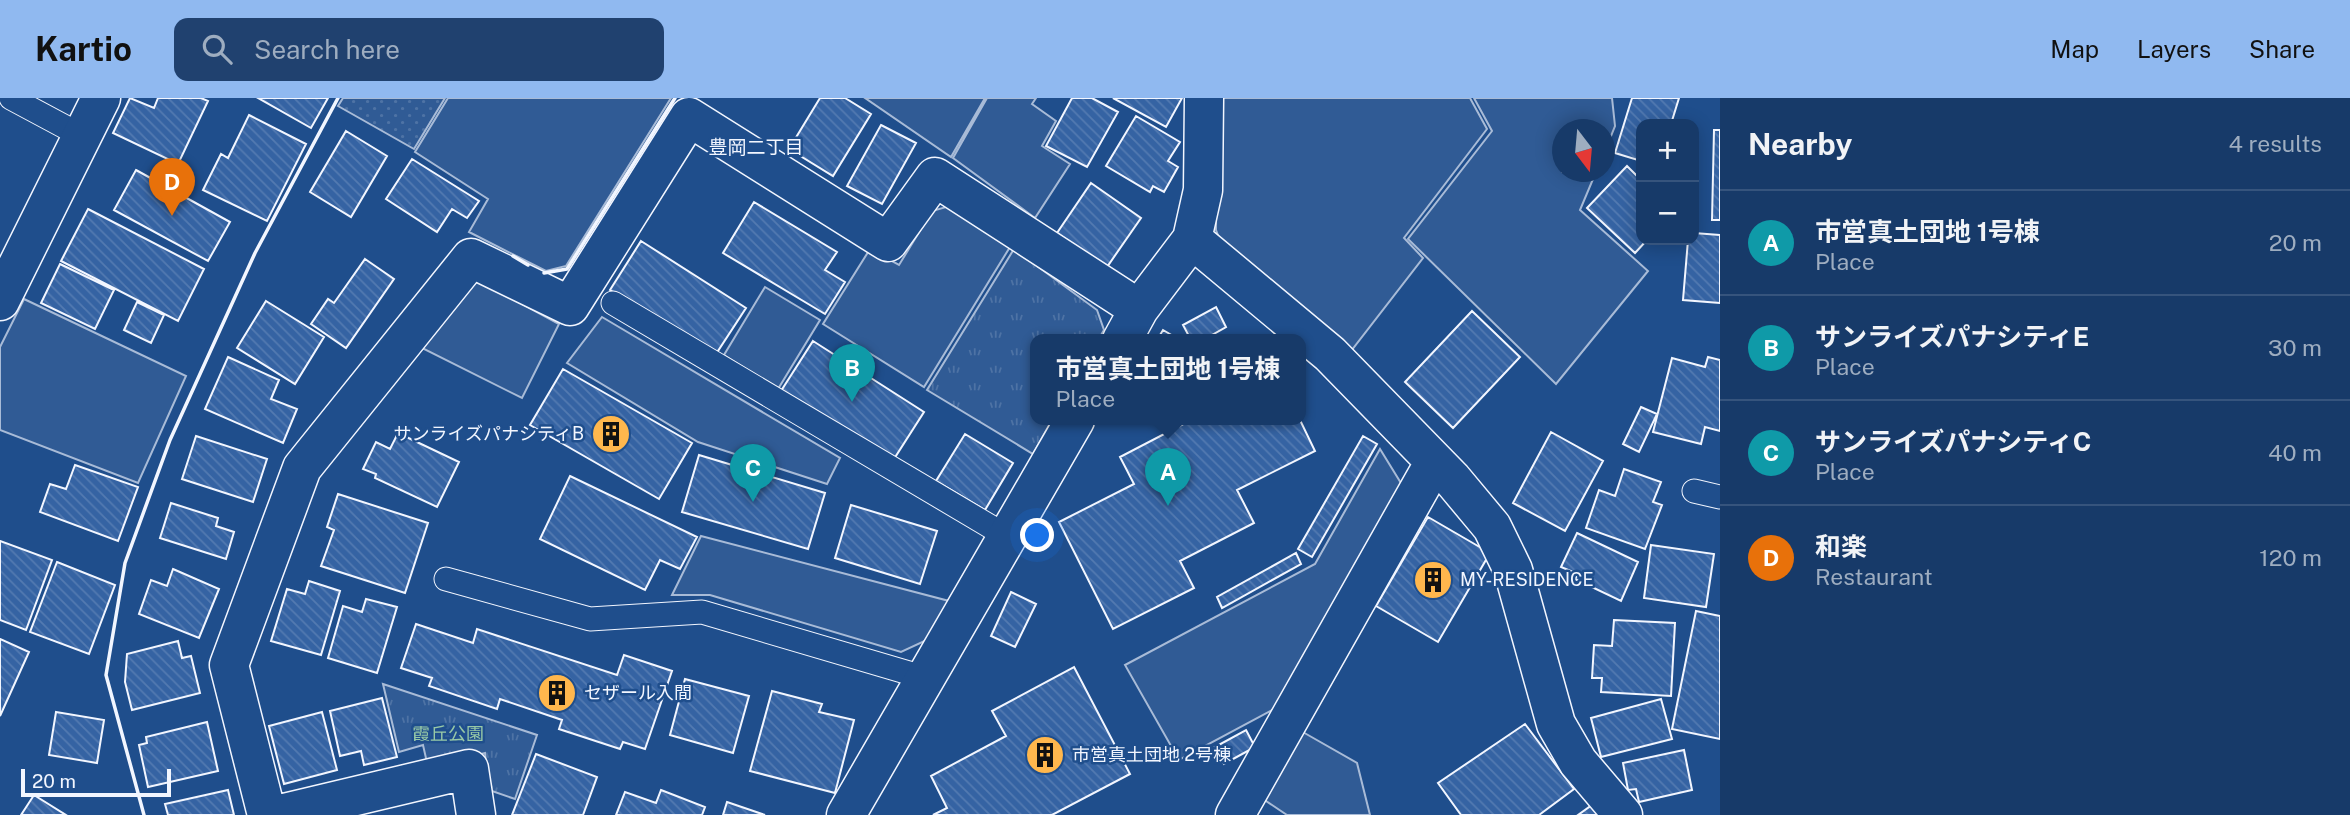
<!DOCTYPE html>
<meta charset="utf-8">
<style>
body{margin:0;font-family:"Public Sans","Noto Sans JP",sans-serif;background:#20416f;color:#f1f3f6}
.controls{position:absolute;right:21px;top:21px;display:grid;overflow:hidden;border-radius:14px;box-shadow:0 4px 18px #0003}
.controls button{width:63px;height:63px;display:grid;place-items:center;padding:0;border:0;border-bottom:2px solid #36547d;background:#173a69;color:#f1f3f6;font:35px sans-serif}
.compass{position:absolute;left:1552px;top:21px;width:63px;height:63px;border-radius:50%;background:#173a69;box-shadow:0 4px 18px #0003;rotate:164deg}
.scale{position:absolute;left:21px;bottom:18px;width:150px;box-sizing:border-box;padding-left:7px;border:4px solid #f2f6ff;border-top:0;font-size:19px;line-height:24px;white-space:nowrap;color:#f2f6ff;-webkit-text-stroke:5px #1f4e8c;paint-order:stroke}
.you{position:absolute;left:1038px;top:438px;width:24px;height:24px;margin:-18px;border:5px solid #fff;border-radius:50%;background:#1a73e8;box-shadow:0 0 0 10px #1a73e833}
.badge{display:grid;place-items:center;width:46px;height:46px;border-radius:50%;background:#90b9f0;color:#fff;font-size:23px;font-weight:700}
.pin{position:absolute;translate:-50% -58px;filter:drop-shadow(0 2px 4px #0008)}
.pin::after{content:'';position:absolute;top:37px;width:24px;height:21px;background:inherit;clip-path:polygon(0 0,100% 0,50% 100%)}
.popup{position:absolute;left:1030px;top:236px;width:276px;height:91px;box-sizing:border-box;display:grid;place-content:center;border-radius:14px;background:#173a69;filter:drop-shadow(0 2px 5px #0005);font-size:23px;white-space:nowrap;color:#9eadc0}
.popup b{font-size:26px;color:#f1f3f6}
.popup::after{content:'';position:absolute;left:50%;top:100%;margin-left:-14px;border:14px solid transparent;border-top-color:#173a69}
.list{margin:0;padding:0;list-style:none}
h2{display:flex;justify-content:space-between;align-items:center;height:91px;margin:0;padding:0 28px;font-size:30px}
h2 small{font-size:23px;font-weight:400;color:#9eadc0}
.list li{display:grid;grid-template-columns:46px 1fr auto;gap:21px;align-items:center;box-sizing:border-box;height:105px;padding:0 28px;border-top:2px solid #36547d}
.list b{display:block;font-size:26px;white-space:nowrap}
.list p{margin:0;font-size:23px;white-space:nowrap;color:#9eadc0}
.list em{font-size:23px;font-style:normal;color:#9eadc0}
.icon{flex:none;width:38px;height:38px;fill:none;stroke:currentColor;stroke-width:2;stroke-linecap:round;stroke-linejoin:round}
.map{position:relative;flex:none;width:1720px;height:717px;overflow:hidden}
header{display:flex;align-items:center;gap:42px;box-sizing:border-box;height:98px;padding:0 35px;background:#90b9f0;color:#111}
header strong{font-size:33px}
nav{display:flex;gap:38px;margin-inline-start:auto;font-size:24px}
.search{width:490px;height:63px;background:#20416f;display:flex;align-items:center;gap:18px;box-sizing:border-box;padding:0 24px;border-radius:14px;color:#9eadc0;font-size:26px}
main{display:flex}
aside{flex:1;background:#173a69}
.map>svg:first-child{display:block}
.grass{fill:url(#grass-dots);stroke:#a8bbd7;stroke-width:2}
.park{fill:url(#park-tufts);stroke:#a8bbd7;stroke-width:2}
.pitch{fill:#305b95;stroke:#a8bbd7;stroke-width:2}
.building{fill:url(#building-back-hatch);stroke:#f2f6ff;stroke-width:2}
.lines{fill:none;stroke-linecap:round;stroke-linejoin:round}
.lane-casing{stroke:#f2f6ff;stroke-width:25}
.street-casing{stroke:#f2f6ff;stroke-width:41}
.lane{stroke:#1f4e8c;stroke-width:23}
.street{stroke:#1f4e8c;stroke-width:38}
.wall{stroke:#f2f6ff;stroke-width:3.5}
.labels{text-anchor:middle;stroke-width:5;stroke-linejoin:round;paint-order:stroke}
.poi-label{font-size:18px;fill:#f2f6ff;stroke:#1f4e8c;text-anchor:start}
.park-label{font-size:18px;fill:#97c8a6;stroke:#1f4e8c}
.neighbourhood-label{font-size:19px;fill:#f2f6ff;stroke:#1f4e8c}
</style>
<header>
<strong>Kartio</strong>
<div class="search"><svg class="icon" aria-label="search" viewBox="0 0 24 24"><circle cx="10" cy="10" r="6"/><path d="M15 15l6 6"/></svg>Search here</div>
<nav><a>Map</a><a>Layers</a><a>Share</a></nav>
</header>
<main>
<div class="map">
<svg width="1720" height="717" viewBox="0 0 1720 717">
<defs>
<pattern id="grass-dots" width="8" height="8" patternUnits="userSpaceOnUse" patternTransform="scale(1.75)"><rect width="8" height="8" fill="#305b95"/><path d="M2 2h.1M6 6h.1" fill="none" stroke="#4e73a5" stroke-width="1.8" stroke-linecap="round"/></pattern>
<pattern id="park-tufts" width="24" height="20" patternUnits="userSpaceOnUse" patternTransform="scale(1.75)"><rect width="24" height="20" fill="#305b95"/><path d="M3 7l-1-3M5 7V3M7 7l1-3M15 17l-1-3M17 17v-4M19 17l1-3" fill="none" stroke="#4e73a5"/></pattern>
<pattern id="building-back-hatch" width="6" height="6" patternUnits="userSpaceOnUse" patternTransform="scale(1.75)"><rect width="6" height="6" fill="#3563a3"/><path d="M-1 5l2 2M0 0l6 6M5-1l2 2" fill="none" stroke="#537ab1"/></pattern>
</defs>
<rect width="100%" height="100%" fill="#1f4e8c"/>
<path class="grass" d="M 343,0 L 445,0 L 414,51 L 338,8 Z"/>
<path class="park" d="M 1014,151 L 1097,212 L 1104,232 L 1098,242 L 1035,242 L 1035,322 L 1052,322 L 1033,356 L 927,292 Z
M 383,586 L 537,637 L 515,701 L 489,692 L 485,655 L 428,669 L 423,647 L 399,654 Z"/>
<path class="pitch" d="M 448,0 L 671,0 L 566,168 L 546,173 L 469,134 L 488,101 L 415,54 Z
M 865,0 L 985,0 L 951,59 Z
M 987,0 L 1036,0 L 1032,6 L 1056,23 L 1042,48 L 1070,66 L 1035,120 L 953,60 Z
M 1217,0 L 1470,0 L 1487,31 L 1404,140 L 1423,160 L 1351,253 L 1221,145 L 1216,132 Z
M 1474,0 L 1612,0 L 1615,28 L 1605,53 L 1604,32 L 1562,32 L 1562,74 L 1596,74 L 1580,112 L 1648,173 L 1556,286 L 1408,141 L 1492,33 Z
M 953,107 L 1010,149 L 924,289 L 823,226 L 870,151 L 899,167 L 932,113 Z
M 478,182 L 559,226 L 522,300 L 416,247 Z
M 765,189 L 820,222 L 778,291 L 724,257 Z
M 24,201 L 186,278 L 138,385 L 0,332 L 0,249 Z
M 602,219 L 840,360 L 827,386 L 698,344 L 567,265 Z
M 1380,351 L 1404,390 L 1276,610 L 1179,662 L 1125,567 L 1315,466 Z
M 701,438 L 949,503 L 929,541 L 901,554 L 710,497 L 672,497 Z
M 1301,633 L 1357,665 L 1370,717 L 1287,717 L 1263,701 Z"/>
<path class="building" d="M 130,0 L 154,10 L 158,0 L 201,0 L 208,3 L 178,66 L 113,35 Z
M 258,0 L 328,0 L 311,30 Z
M 820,0 L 845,0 L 871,16 L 833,78 L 789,51 Z
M 1072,0 L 1092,0 L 1118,14 L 1087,69 L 1046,48 Z
M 1113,0 L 1182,0 L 1166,29 Z
M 1632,0 L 1679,0 L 1671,26 L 1641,26 L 1641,63 L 1615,55 Z
M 249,17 L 306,46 L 267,123 L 203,92 L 221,56 L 228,60 Z
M 1136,18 L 1180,44 L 1168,63 L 1178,69 L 1164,94 L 1153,88 L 1150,94 L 1106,68 Z
M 881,27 L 916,45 L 882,106 L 847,88 Z
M 1714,32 L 1720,32 L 1720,122 L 1712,122 Z
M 346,33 L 387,58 L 351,119 L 310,94 Z
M 412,61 L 479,103 L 467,120 L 452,111 L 437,134 L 386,101 Z
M 1627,68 L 1641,82 L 1641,142 L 1647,142 L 1635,155 L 1587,110 Z
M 136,72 L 230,124 L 208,163 L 114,112 Z
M 1091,85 L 1141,120 L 1107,169 L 1057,135 Z
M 754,104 L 837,154 L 825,172 L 845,184 L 825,216 L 723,155 Z
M 88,111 L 204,171 L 178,223 L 61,163 Z
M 1694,135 L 1720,137 L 1720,205 L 1683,202 L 1688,142 L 1694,142 Z
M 641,143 L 746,210 L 714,259 L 610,192 Z
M 365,161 L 394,181 L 346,250 L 311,226 L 328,201 L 334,205 Z
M 60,166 L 114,192 L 95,231 L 41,205 Z
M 266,203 L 324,239 L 295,286 L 237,250 Z
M 137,204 L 164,217 L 151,245 L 124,232 Z
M 1216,209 L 1226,229 L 1203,242 L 1191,242 L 1183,227 Z
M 1472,213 L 1520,259 L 1453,330 L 1405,284 Z
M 1163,232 L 1180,242 L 1157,242 Z
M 813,243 L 924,314 L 892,364 L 781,293 Z
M 228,259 L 279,282 L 271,301 L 297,311 L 283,345 L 205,311 Z
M 1708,259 L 1720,262 L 1720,333 L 1705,329 L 1701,346 L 1653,334 L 1672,260 L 1705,269 Z
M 563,271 L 692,345 L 659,401 L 530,327 Z
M 1641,309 L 1657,316 L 1639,354 L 1623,346 Z
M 1191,322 L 1300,322 L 1315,353 L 1237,392 L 1254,425 L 1180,463 L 1194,490 L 1113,531 L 1059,424 L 1134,386 L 1120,359 Z
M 1551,334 L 1603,363 L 1565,433 L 1513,405 Z
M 398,335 L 459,364 L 437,409 L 375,380 L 376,376 L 363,371 L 376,344 L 390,351 Z
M 965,336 L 1013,365 L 985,412 L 936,383 Z
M 196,338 L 267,361 L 253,404 L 182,381 Z
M 1363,338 L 1377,346 L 1312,459 L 1298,451 Z
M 699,357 L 825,395 L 808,451 L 682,414 Z
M 75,367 L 138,389 L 118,443 L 40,414 L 50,386 L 66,391 Z
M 1624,371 L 1661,384 L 1653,404 L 1662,407 L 1645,451 L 1586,430 L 1599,392 L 1615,398 Z
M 570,378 L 697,439 L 680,471 L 660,462 L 645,492 L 540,441 Z
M 338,396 L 428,425 L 405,495 L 321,468 L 334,432 L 327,429 Z
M 171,405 L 218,420 L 216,428 L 234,434 L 226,461 L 160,440 Z
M 851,407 L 937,433 L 920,486 L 835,460 Z
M 1428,419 L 1490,455 L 1438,544 L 1376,508 Z
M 1577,435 L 1638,464 L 1621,503 L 1575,481 L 1578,476 L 1561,469 Z
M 0,443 L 52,462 L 26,532 L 0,522 Z
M 1651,447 L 1714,456 L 1706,509 L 1644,500 Z
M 1296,455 L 1301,466 L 1222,510 L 1217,499 Z
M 57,464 L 115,487 L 89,556 L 30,534 Z
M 173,471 L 219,491 L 199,540 L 139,516 L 151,482 L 167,488 Z
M 309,483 L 340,493 L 321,557 L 271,543 L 287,491 L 305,496 Z
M 1011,494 L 1036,506 L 1015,549 L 991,538 Z
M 366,501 L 397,509 L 377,575 L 328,560 L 343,508 L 362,514 Z
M 1696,513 L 1720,518 L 1720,641 L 1672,631 Z
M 1614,522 L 1675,525 L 1671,598 L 1601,594 L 1602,580 L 1592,580 L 1594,547 L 1612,548 Z
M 416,526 L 473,545 L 477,531 L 617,577 L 624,557 L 672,573 L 645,651 L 623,644 L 620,651 L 559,631 L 562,622 L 500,601 L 497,611 L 429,588 L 432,580 L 401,570 Z
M 0,541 L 29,554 L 0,618 Z
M 178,543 L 182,560 L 191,558 L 200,595 L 132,612 L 125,584 L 127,556 Z
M 1074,569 L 1130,676 L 1052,717 L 933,717 L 947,710 L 931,678 L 1006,638 L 992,613 Z
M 685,581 L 749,598 L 733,655 L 670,637 Z
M 772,593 L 822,606 L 819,614 L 854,622 L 835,695 L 750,673 Z
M 382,600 L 397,659 L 364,667 L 361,653 L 340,658 L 330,613 Z
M 1661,601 L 1672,641 L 1601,659 L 1591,620 Z
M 56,614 L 104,622 L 97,665 L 49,657 Z
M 322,614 L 337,672 L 284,686 L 269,628 Z
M 207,624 L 218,673 L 148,689 L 139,647 L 147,645 L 146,639 Z
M 1525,626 L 1574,691 L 1539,717 L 1461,717 L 1438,685 Z
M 1246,632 L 1255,649 L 1224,666 L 1215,649 Z
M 1684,652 L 1692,692 L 1639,704 L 1636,691 L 1628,692 L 1623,665 Z
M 536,656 L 597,679 L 583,717 L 512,717 Z
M 228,692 L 234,717 L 168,717 L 165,706 Z
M 661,692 L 705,709 L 702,717 L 616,717 L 625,694 L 656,705 Z
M 34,697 L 66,717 L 21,717 Z
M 727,704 L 765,717 L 723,717 Z
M 1592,707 L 1599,717 L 1578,717 Z"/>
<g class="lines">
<defs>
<path id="lane" d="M 11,0 L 82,38
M 613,205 L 1008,439
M 1694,393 L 1720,399
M 446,481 L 590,521 L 702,514 L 926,580"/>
<path id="street" d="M 1192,141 L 1330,256 L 1452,381 L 1492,429 L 1513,472 L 1556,626 L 1578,664 L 1623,717
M 0,203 L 101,0
M 1122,242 L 1139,211 L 1192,141 L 1203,92 L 1204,0
M 267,717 L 229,567 L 302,370 L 471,160 L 570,208 L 689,19 L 888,144 L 935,79 L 1139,211
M 276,717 L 469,671 L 476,717
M 846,717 L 1075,322
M 1235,717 L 1434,365"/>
</defs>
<use href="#lane" class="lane-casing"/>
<use href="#street" class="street-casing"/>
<use href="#lane" class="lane"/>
<use href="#street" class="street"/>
<path class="wall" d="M 513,158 L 528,167
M 544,175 L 567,171 L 675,0
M 144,717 L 106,577 L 125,465 L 170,342 L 255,155 L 338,0"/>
</g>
<defs>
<symbol id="building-disc" viewBox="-11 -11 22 22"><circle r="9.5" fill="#ffb74d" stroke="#1f4e8c"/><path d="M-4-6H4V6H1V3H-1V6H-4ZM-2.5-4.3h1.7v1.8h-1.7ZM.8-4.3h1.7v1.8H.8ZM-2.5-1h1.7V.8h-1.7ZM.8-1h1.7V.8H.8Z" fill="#111"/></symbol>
</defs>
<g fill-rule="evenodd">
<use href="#building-disc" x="589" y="314" width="44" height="44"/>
<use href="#building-disc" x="1411" y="460" width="44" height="44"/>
<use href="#building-disc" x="535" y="573" width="44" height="44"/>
<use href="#building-disc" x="1023" y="635" width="44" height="44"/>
</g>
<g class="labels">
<g class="poi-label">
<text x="584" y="342" text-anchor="end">サンライズパナシティB</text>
<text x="1460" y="488">MY-RESIDENCE</text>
<text x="584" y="601">セザール入間</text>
<text x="1072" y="663">市営真土団地 2号棟</text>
</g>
<g class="park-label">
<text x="448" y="642">霞丘公園</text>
</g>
<g class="neighbourhood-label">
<text x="756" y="56">豊岡二丁目</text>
</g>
</g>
</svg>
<div class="controls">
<button>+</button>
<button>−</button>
</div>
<svg class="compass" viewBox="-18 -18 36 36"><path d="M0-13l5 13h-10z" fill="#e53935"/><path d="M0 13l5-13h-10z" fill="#9eadc0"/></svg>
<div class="scale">20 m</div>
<div class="you"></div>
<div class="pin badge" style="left:1168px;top:408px;background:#0f9aa8">A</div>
<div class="popup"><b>市営真土団地 1号棟</b>Place</div>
<div class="pin badge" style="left:852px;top:304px;background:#0f9aa8">B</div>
<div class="pin badge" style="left:753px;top:404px;background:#0f9aa8">C</div>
<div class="pin badge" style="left:172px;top:118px;background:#e8710a">D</div>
</div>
<aside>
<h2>Nearby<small>4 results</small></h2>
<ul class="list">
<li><span class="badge" style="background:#0f9aa8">A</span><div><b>市営真土団地 1号棟</b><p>Place</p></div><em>20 m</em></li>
<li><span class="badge" style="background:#0f9aa8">B</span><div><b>サンライズパナシティE</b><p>Place</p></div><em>30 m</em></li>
<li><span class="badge" style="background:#0f9aa8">C</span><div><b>サンライズパナシティC</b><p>Place</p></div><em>40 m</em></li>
<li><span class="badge" style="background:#e8710a">D</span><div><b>和楽</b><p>Restaurant</p></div><em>120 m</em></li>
</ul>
</aside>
</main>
